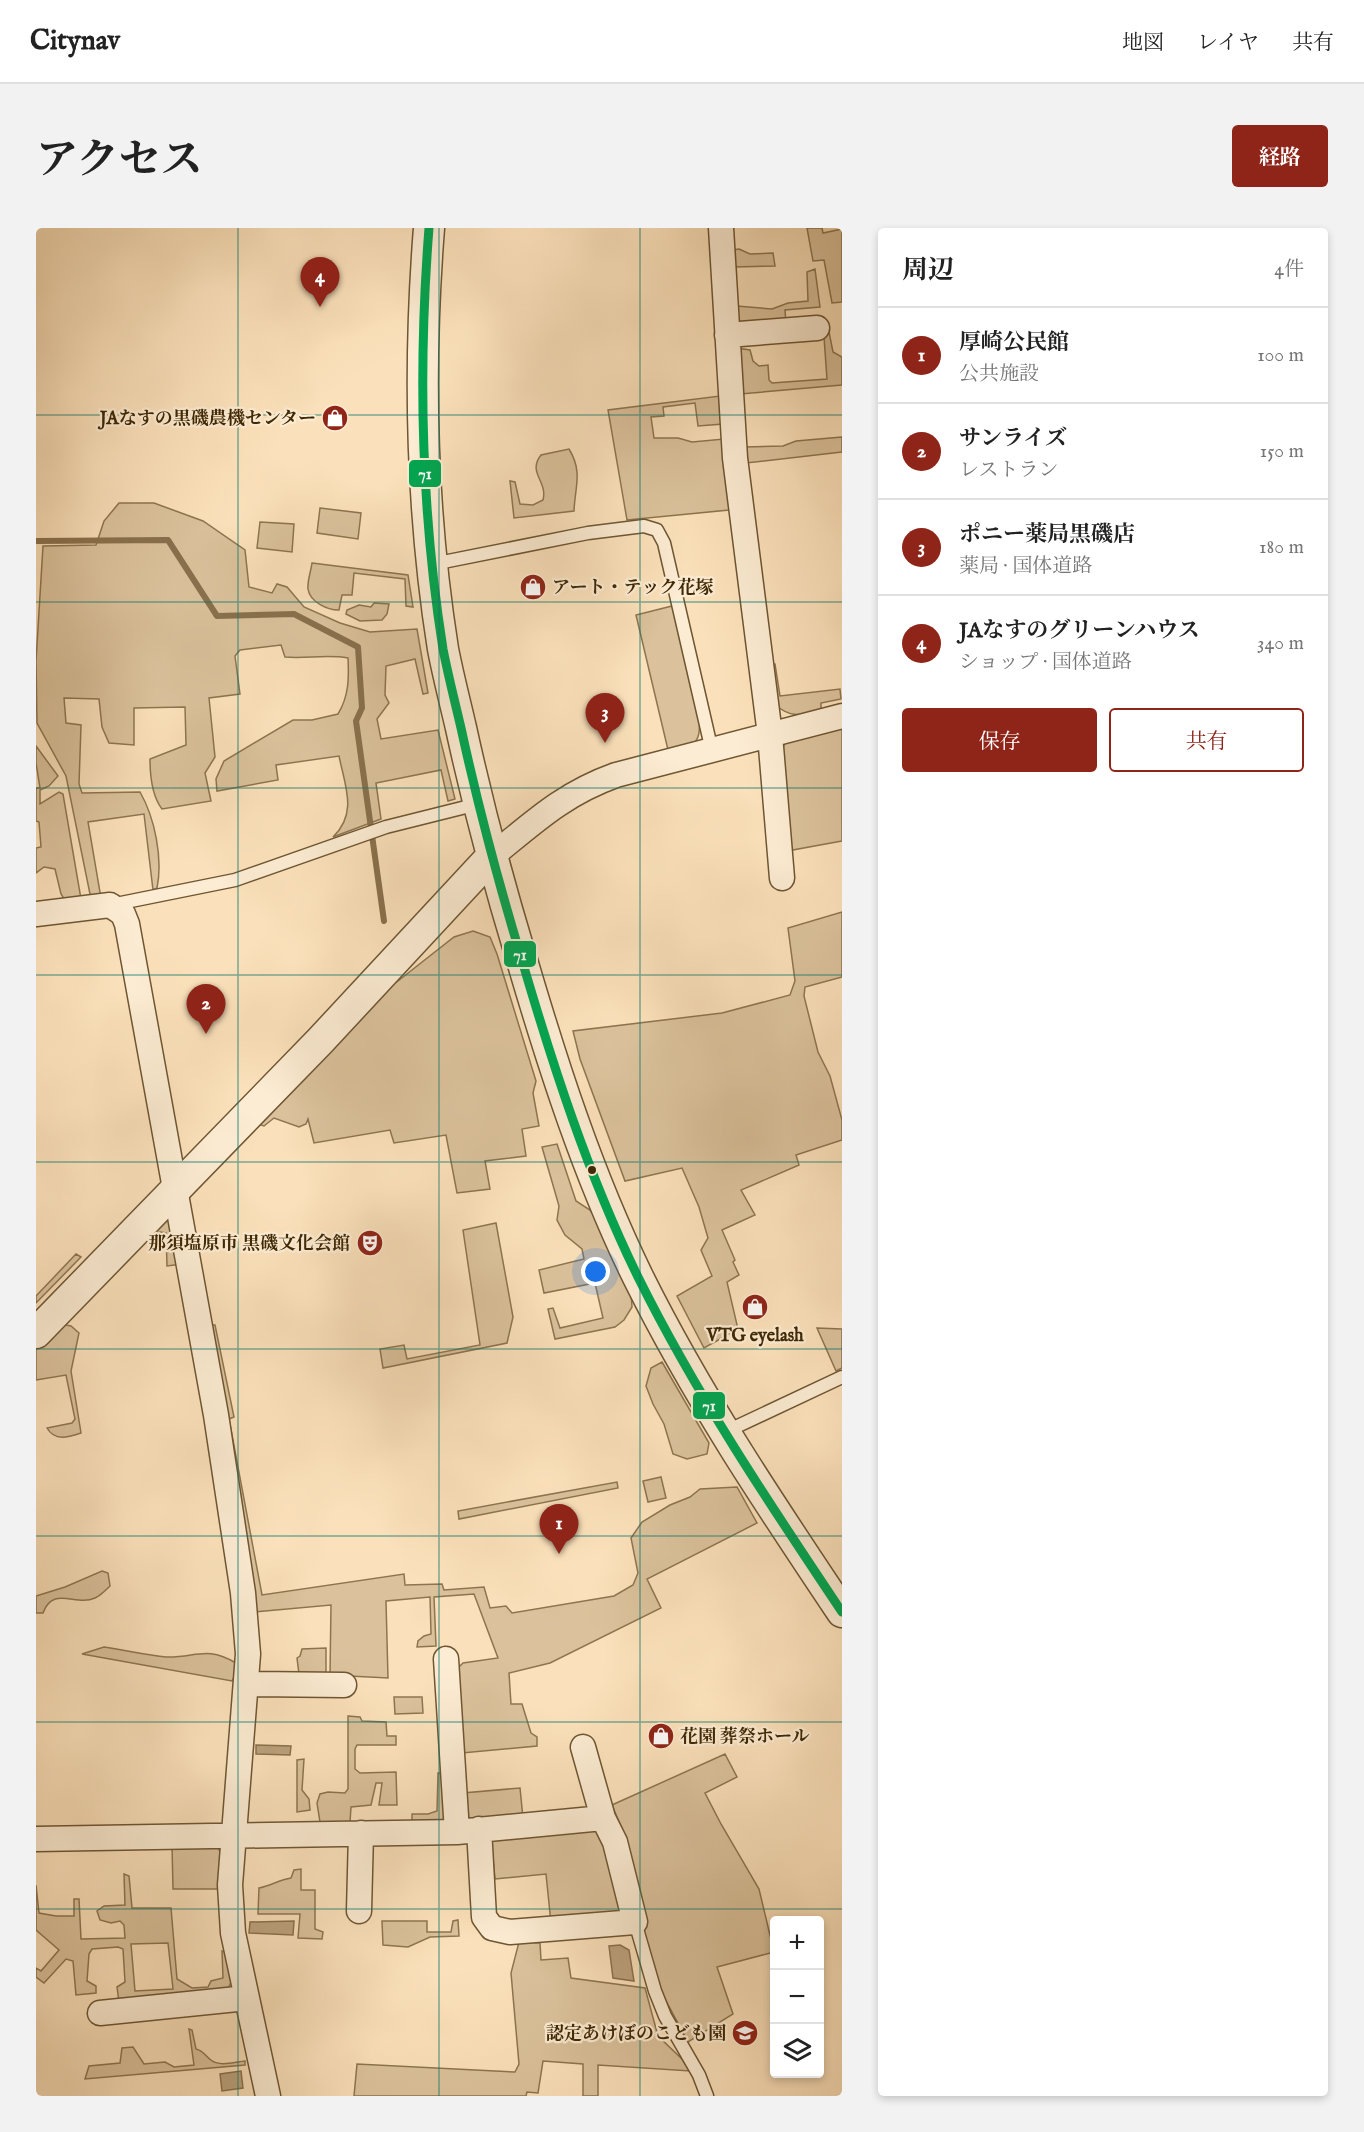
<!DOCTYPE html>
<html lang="ja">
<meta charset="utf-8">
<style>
body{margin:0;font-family:"IM FELL English","Noto Serif JP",serif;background:#f2f2f2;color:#222}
.controls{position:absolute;right:18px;bottom:18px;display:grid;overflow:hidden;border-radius:6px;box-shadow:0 3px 9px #0003}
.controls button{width:54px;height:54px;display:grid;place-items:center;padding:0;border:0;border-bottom:2px solid #e0e0e0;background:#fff;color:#222;font:30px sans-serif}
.you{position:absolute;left:560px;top:1044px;width:21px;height:21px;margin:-15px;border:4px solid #fff;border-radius:50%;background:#1a73e8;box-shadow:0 0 0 9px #1a73e833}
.badge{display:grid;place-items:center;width:39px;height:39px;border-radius:50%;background:#8f2418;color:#fff;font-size:20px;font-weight:700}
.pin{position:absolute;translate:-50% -50px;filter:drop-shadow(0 2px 3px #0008)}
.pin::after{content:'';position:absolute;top:32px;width:21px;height:18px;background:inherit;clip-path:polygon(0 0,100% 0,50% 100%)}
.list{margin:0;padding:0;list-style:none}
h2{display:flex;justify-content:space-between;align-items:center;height:78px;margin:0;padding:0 24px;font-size:26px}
h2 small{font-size:20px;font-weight:400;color:#767676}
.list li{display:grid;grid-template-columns:39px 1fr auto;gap:18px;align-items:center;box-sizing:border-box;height:96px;padding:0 24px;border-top:2px solid #e0e0e0}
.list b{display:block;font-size:22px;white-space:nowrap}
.list p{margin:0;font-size:20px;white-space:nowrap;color:#767676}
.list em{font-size:20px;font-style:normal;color:#767676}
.actions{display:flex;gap:12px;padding:18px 24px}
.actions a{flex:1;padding:14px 0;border:2px solid #8f2418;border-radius:6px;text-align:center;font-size:21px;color:#8f2418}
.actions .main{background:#8f2418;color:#fff}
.icon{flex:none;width:33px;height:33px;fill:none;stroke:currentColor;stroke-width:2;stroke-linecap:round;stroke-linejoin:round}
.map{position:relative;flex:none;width:806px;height:1868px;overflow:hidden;border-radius:6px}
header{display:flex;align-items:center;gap:36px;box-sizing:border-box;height:84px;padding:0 30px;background:#fff;border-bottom:2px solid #e0e0e0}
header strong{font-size:28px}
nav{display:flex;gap:33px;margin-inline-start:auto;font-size:21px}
.intro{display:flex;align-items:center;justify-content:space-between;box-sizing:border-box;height:144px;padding:0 36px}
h1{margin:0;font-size:42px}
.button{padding:15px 27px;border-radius:6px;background:#8f2418;color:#fff;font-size:21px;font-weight:700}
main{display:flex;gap:36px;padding:0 36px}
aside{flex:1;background:#fff;border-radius:6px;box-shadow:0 3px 9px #0003}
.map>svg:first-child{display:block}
.green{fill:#dbc29c;stroke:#8d7550;stroke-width:1.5;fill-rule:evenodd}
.water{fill:#bba27d;stroke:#89714d;stroke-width:1.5}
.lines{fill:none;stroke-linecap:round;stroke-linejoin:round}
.stream{stroke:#89714d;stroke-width:6}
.service-casing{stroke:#6e5632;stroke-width:15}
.minor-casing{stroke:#6e5632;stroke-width:27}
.tertiary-casing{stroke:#6e5632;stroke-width:33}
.service{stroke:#fcecd3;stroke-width:12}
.minor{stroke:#fcecd3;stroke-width:24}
.tertiary{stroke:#fcecd3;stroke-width:30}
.bus-1-casing{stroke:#fcecd3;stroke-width:14}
.bus-1{stroke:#00a651;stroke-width:9}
.grid{fill:none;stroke:#0f766e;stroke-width:1.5;stroke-opacity:0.55}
.bus-dot{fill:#3f2805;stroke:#fcecd3;stroke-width:2}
.labels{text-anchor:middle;stroke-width:4.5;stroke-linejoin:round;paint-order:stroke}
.poi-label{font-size:18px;font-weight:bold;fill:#3f2805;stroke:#fcecd3;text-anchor:end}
.line-badge{stroke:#fcecd3;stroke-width:2}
.badge-label{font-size:16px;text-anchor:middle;font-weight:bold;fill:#fff}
</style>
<header>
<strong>Citynav</strong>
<nav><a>地図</a><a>レイヤ</a><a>共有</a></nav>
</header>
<div class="intro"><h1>アクセス</h1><a class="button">経路</a></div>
<main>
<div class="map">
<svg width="806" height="1868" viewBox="0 0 806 1868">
<rect width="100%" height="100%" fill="#fbe1bb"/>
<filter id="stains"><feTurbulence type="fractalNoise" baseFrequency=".00333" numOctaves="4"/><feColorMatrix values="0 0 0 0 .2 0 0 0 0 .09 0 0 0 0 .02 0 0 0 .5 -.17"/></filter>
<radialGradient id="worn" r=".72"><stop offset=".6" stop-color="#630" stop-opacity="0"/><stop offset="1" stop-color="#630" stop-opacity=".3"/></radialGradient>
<path class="green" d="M 771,0 L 786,0 L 787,5 L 806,1 L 806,74 L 796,75 L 788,32 L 777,33 Z
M 703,21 L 714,26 L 737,25 L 739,38 L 698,39 L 697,22 Z
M 779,41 L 784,79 L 749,82 L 750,95 L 708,97 L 702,93 L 701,78 L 736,81 L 752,75 L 772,73 L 771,44 Z
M 787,95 L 792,99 L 797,124 L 806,129 L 806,157 L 704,166 L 700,120 L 714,122 L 717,133 L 723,138 L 732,137 L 733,152 L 736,155 L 791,151 Z
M 684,168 L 687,196 L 662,198 L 659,175 L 627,179 L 628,188 L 615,189 L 618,210 L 642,210 L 656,214 L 688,211 L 693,282 L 591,292 L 572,182 Z
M 806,209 L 806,224 L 710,235 L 709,219 L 747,218 L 760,213 Z
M 533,221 C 547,244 539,258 538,283 L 478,290 L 474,253 L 479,254 L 484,276 L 497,277 L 507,272 C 512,253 491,245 505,227 Z
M 83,275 L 118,275 L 167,293 L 209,322 L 213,359 L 236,365 L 241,356 L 251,359 L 268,379 L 304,395 L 334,404 L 381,401 L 392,465 L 387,466 L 379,431 L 350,438 L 349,467 L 353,475 L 341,491 L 345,511 L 402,502 L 419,571 L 412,573 L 405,542 L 340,555 L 345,591 L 297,609 C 322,585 309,558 303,528 L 240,537 L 242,552 L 181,563 L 180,551 L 188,533 L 257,492 L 276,492 L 302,486 C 313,468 313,450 312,430 C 291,426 270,431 249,429 L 245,417 L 204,422 L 199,428 L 204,466 L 173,470 L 179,529 L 169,545 L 175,573 L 126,581 C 116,568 114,547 114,531 L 150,517 L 149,479 L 98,480 L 98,517 L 73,515 L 66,499 L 63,471 L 28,470 L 30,495 L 45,497 L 43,556 L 46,565 L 104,564 C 119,590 127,631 121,660 L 117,662 L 108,586 L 52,594 L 65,670 L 55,671 L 30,548 L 1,495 L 0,433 L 7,318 L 60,317 L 68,293 Z
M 284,280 L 325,285 L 322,311 L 281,305 Z
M 224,294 L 258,296 L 256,324 L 221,320 Z
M 276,335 L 372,347 L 377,379 L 370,378 L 369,351 L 318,345 L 316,367 L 306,367 L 303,382 C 291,382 274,374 272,361 C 271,354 275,343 276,335 Z
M 338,375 L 353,376 L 351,386 L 346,392 L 324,393 L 310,386 L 311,382 L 323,377 L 335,379 Z
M 636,378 C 643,403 672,492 661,511 C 656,522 643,523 633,526 L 600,387 Z
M 739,436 L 744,468 L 804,461 L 805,471 L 785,475 L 785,482 C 764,487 756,491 738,476 L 732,437 Z
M 806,493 L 806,613 L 751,623 L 745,524 L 750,513 Z
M 0,518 L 22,548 L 13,558 L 4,562 L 4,576 L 23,564 L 27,566 L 45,671 L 30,674 L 25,666 L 19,641 L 8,639 L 0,645 L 0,620 L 5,619 L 3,594 L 0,593 L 0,560 L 4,560 L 0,535 Z
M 806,684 L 806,749 L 769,759 L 768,768 L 782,824 L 794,848 L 806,892 L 806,912 L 760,927 L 763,937 L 705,962 L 719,987 L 686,1002 L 699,1032 L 697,1034 L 703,1047 L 691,1054 L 702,1101 L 668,1120 L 641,1068 L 676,1048 L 665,1022 L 672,1010 L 663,979 L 646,940 L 589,953 L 544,831 L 537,803 L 686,785 L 754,767 L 759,753 L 752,700 Z
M 437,703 L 454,709 L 461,726 L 500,853 L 497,865 L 503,898 L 486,901 L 490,928 L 449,933 L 454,961 L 421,965 L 410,907 L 358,915 L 354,902 L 278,915 L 272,891 L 270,896 L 263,899 L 238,890 L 228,898 L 216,894 L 340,766 L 362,753 L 418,709 Z
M 521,916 L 540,973 L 554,982 L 562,993 L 595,1063 L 596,1079 L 588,1092 L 579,1099 L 519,1111 L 512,1081 L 517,1080 L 524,1100 L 567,1090 L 559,1055 L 508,1065 L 503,1042 L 548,1031 L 546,1021 L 529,1007 L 521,992 L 523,978 L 506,919 Z
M 137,982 L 146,1036 L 131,1038 L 130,1005 L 124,1004 L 116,1007 Z
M 460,995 L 477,1089 L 471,1115 L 347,1140 L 344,1121 L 368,1117 L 371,1131 L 444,1117 L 427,1002 Z
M 40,1026 L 45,1029 L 0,1075 L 0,1068 Z
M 25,1096 L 35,1098 L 43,1105 L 35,1143 L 45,1205 C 33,1209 19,1214 11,1200 L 36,1195 L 39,1191 L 30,1147 L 0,1152 L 0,1116 Z
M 172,1097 L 179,1097 L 198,1189 L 193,1191 L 226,1367 L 368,1346 L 369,1357 L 406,1356 L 408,1362 L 448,1359 L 454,1380 L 470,1378 L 476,1385 L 578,1368 L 597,1357 L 602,1345 L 595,1310 L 606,1294 L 634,1277 L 654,1269 L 664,1261 L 701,1259 L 721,1295 L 611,1351 L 625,1380 L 514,1435 L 473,1445 L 475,1476 L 486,1476 L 495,1505 L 501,1509 L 501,1518 L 426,1525 L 421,1441 L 427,1435 L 462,1430 L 438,1366 L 398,1369 L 400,1418 L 381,1419 L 382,1413 L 388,1408 L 395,1406 L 394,1369 L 350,1373 L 352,1450 L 294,1447 L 295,1377 L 217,1384 Z
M 781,1100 L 806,1101 L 806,1140 L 800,1143 Z
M 626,1134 L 673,1215 L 671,1226 L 651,1231 L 637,1226 L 628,1196 L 617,1176 L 610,1158 L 615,1140 Z
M 625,1249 L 630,1270 L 612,1274 L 607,1253 Z
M 581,1254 L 582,1260 L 423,1291 L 422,1283 Z
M 66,1343 L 72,1345 L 74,1358 C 70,1362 64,1368 59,1370 C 40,1379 17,1357 7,1385 L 0,1385 L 0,1368 L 29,1359 Z
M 68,1419 C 89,1422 110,1427 130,1429 C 160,1430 170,1417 200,1435 L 199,1448 L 196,1453 L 46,1426 Z
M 290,1420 L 290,1446 L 263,1446 L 261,1430 L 264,1428 L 266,1421 Z
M 358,1469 L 386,1469 L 387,1485 L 359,1486 Z
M 312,1488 L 324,1489 L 326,1493 L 350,1494 L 351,1508 L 360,1508 L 360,1517 L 321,1517 L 319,1521 L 319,1541 L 324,1545 L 360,1544 L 361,1577 L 343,1577 L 346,1555 L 340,1555 L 335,1577 L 315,1579 L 314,1594 L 284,1594 L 281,1575 L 284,1566 L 292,1564 L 309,1565 L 312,1561 Z
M 689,1526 L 701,1549 L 669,1565 L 685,1596 L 723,1661 L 738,1724 L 681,1739 L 697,1786 L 652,1814 L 620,1754 L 599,1680 L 589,1608 L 576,1577 Z
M 268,1531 L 266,1562 L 273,1571 L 274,1582 L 261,1584 L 261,1532 Z
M 402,1545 L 409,1545 L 408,1591 L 403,1596 L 376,1595 L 376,1586 L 392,1586 L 401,1583 Z
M 484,1560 L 487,1590 L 438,1594 L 427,1584 L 427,1565 Z
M 560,1598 L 568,1603 L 588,1677 L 580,1688 L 515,1695 L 510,1646 L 459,1651 L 455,1609 Z
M 136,1618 L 182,1619 L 186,1629 L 184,1661 L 137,1661 Z
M 265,1641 L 265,1662 L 279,1662 L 279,1701 L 287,1704 L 286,1711 L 262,1710 L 264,1686 L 222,1686 L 223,1660 C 234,1658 243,1652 255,1650 L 258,1642 Z
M 88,1646 L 93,1648 L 96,1680 L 135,1680 L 141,1751 L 156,1760 L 172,1759 L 175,1753 L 187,1750 L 186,1723 L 190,1724 L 196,1752 L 192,1761 L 83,1774 L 81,1759 L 89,1754 L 87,1721 L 82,1719 L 56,1721 L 53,1726 L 51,1753 L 60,1758 L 60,1765 L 40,1767 L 37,1733 L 30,1731 L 8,1755 L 0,1749 L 0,1740 L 5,1743 L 23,1722 L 0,1702 L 0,1657 L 3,1685 L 20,1688 L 38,1688 L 38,1671 L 43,1671 L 45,1711 L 89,1710 L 88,1697 L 84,1693 L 75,1695 L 64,1692 L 61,1683 L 68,1678 L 89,1677 ZM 132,1715 L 137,1761 L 99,1763 L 95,1716 Z
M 422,1692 L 423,1708 L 394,1709 L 372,1719 L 347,1717 L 346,1693 L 391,1693 L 391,1704 L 415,1704 L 417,1693 Z
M 483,1714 L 504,1715 L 505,1732 L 532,1730 L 535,1750 L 609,1760 L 622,1808 L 646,1831 L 654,1843 L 562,1837 L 562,1868 L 547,1868 L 547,1836 L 507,1833 L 502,1865 L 491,1864 L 490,1868 L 318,1868 L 321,1836 L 479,1844 L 483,1836 L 475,1745 Z
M 153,1801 L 156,1802 L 160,1821 C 168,1823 169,1828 175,1832 C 183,1839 199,1834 209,1833 L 209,1837 L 49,1851 L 53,1838 L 84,1835 L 86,1820 L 97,1819 L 108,1836 L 129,1834 L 138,1839 L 158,1837 Z"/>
<path class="water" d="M 220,1517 L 255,1518 L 254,1527 L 220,1526 Z
M 258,1693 L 257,1707 L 213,1705 L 214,1694 Z
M 584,1717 L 593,1722 L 598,1753 L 577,1750 L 573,1718 Z
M 205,1843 L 207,1860 L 186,1863 L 184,1846 Z"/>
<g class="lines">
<path class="stream" d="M 0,313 L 132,312 L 181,388 L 258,386 L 322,419 L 326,480 L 320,493 L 348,693"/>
<defs>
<path id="service" d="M 397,336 L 552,305 L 608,298 L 621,302 L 628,315 L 676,523
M 75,677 L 199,652 L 350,599 L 442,576
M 689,1204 L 806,1149
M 599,1694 L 619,1763 L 629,1788 L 663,1847 L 671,1868"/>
<path id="minor" d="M 685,0 L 699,230 L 734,507 L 746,650
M 691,107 L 781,100
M 455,629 C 498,594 527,566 580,547 L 806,488
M 0,686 L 74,677 L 87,686 L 91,696 L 180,1187 L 207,1365 L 212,1426 L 194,1657 L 197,1705 L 232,1868
M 410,1431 L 421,1604
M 210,1456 L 308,1457
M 443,1601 L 448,1689 L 456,1700 L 474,1704 L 599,1694 L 579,1614 L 567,1590
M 0,1611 L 421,1604 L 567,1590 L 547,1519
M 323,1683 L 325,1605
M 64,1785 L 211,1770"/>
<path id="tertiary" d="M 393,0 C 382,140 385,282 407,421 C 412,447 419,474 425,500 C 442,578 462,653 485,729 C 517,838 552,947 602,1049 C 660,1166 733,1275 806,1384
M 0,1105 L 284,813 L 455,629"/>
</defs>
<use href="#service" class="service-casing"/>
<use href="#minor" class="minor-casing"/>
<use href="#tertiary" class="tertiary-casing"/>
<use href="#service" class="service"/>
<use href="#minor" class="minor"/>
<use href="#tertiary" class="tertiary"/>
<defs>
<path id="bus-1" d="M 393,0 C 382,140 385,282 407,421 C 412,447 419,474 425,500 C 442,578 462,653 485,729 C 517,838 552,947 602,1049 C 660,1166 733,1275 806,1384"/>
</defs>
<use href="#bus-1" class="bus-1-casing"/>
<use href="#bus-1" class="bus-1"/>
</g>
<path class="grid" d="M 202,0 L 202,1868M 403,0 L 403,1868M 604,0 L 604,1868M 0,187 L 806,187M 0,374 L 806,374M 0,560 L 806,560M 0,747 L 806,747M 0,934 L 806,934M 0,1121 L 806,1121M 0,1308 L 806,1308M 0,1494 L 806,1494M 0,1681 L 806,1681"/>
<defs>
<symbol id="shop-disc" viewBox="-11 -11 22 22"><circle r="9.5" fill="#8f2418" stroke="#fcecd3"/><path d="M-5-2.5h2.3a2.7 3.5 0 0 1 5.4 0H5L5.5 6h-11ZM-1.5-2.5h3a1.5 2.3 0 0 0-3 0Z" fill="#fff"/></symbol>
<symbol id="theatre-disc" viewBox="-11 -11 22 22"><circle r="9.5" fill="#8f2418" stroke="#fcecd3"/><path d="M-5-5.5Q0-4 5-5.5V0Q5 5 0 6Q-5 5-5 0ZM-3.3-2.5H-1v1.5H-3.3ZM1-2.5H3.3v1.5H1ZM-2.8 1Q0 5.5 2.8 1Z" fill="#fff"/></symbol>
<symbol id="school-disc" viewBox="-11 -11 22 22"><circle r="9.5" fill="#8f2418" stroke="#fcecd3"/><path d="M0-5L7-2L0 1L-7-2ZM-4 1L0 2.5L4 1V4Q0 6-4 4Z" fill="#fff"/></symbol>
</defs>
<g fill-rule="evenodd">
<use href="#shop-disc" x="284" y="175" width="30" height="30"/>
<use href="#shop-disc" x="482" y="344" width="30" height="30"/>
<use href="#theatre-disc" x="319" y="1000" width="30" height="30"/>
<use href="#shop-disc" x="704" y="1064" width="30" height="30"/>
<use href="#shop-disc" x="610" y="1493" width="30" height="30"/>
<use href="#school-disc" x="694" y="1790" width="30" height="30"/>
</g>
<circle class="bus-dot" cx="556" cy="942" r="5"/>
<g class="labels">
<g class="poi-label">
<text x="280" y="196">JAなすの黒磯農機センター</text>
<text x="516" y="365" text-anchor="start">アート・テック花塚</text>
<text x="314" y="1021">那須塩原市 黒磯文化会館</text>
<text x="719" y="1113" text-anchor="middle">VTG eyelash</text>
<text x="644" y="1514" text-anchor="start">花園 葬祭ホール</text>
<text x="690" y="1811">認定あけぼのこども園</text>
</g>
</g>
<g class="line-badge">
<rect x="372" y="231" width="34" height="29" rx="6" fill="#00a651"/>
<rect x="467" y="712" width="34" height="28" rx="6" fill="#00a651"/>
<rect x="656" y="1163" width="34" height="29" rx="6" fill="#00a651"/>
</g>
<g class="badge-label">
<text x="389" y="251">71</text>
<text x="484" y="732">71</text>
<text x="673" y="1183">71</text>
</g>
<rect width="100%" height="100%" filter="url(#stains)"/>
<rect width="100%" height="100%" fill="url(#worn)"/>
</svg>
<div class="controls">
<button>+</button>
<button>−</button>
<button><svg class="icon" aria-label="layers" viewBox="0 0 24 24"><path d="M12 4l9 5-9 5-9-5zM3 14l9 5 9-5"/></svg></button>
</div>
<div class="you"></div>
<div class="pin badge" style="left:523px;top:1326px">1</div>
<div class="pin badge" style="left:170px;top:806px">2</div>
<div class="pin badge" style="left:569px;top:515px">3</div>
<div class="pin badge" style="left:284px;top:79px">4</div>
</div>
<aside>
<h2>周辺<small>4件</small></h2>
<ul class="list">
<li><span class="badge">1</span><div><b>厚崎公民館</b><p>公共施設</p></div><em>100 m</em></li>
<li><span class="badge">2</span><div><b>サンライズ</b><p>レストラン</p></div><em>150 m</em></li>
<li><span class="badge">3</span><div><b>ポニー薬局黒磯店</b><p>薬局 · 国体道路</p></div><em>180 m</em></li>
<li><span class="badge">4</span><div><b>JAなすのグリーンハウス</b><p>ショップ · 国体道路</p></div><em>340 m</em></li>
</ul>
<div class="actions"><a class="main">保存</a><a>共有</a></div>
</aside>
</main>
